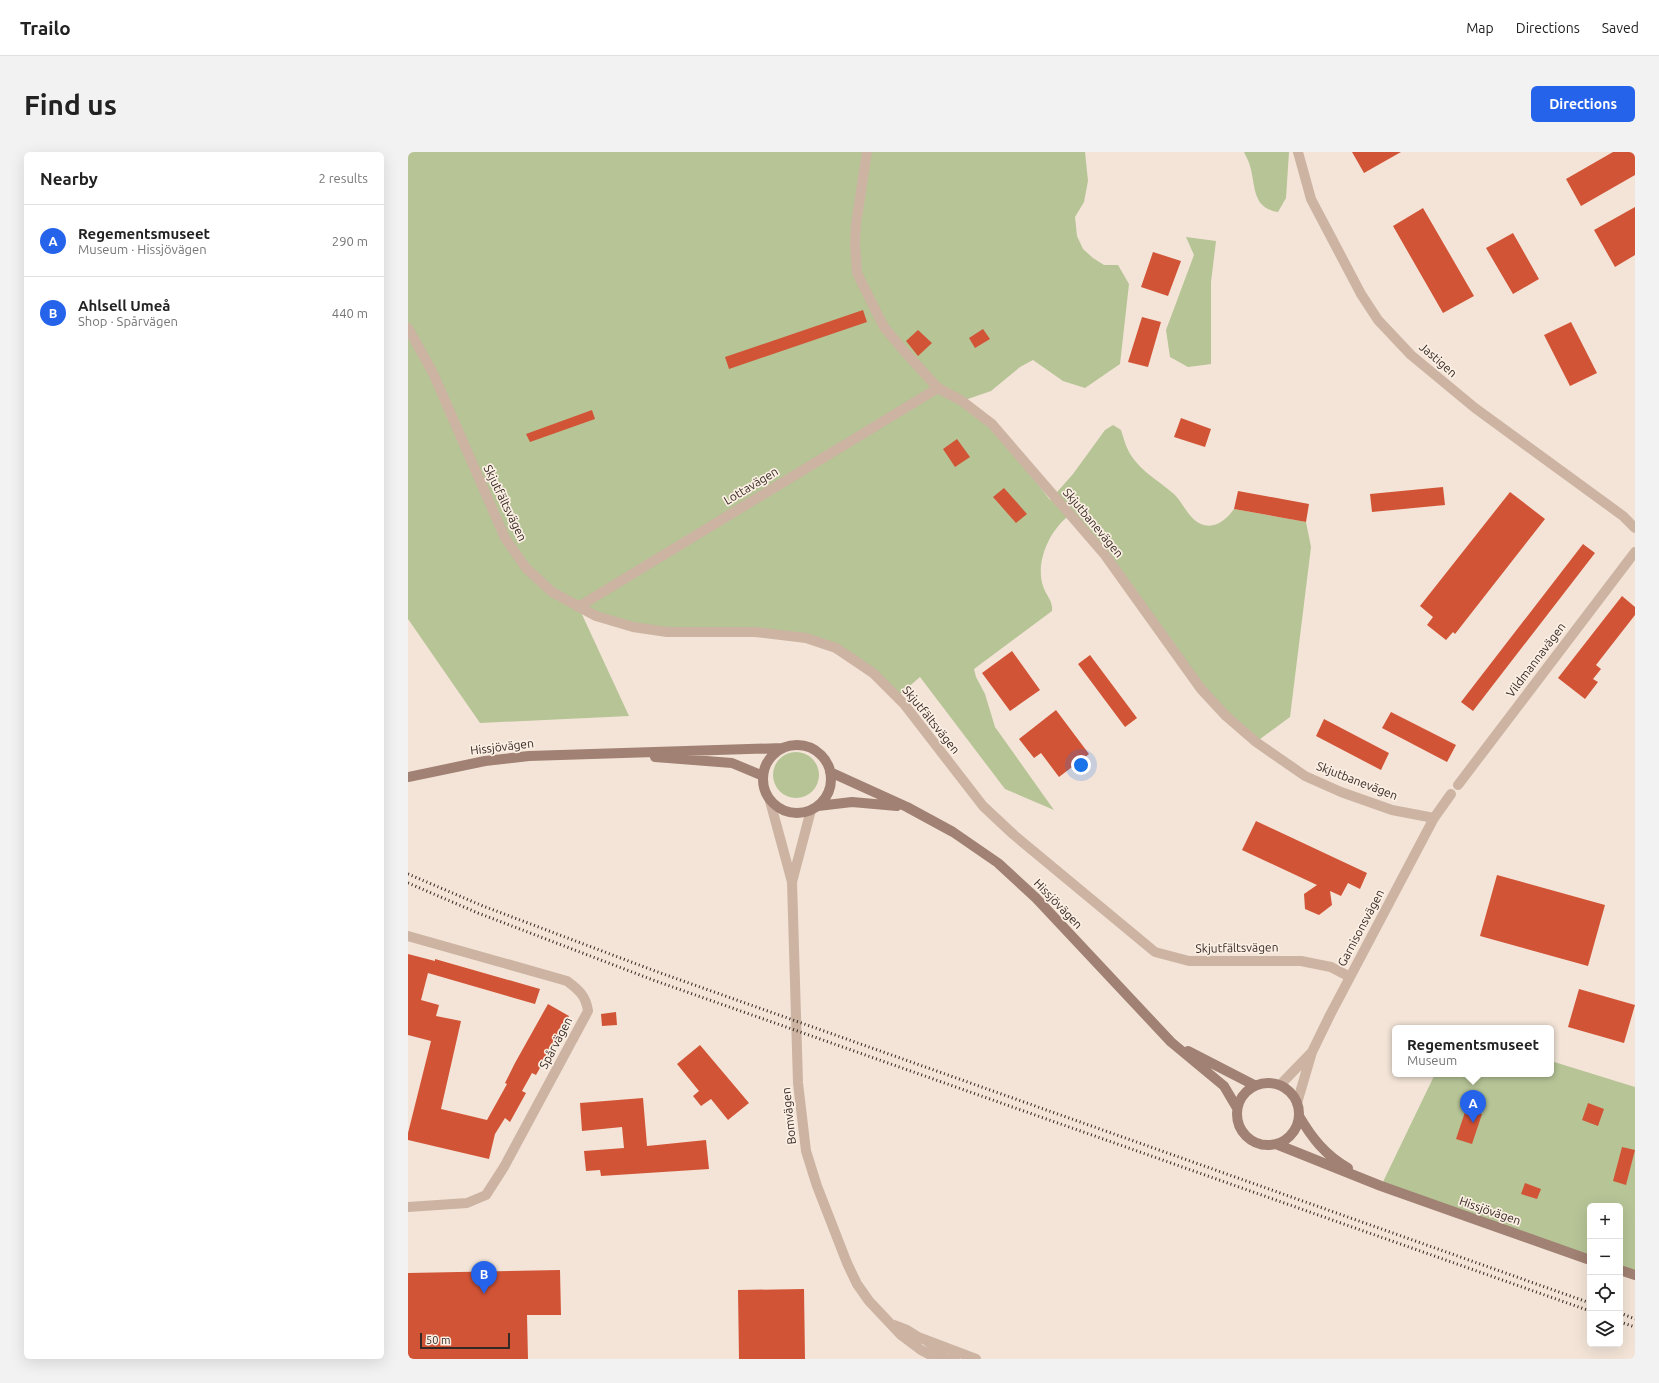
<!DOCTYPE html>
<meta charset="utf-8">
<style>
body{margin:0;font-family:Ubuntu,sans-serif;background:#f2f2f2;color:#222}
.controls{position:absolute;right:12px;bottom:12px;display:grid;overflow:hidden;border-radius:6px;box-shadow:0 4px 16px #0002}
.controls button{width:36px;height:36px;display:grid;place-items:center;padding:0;border:0;border-bottom:1px solid #e0e0e0;background:#fff;color:#222;font:20px sans-serif}
.scale{position:absolute;left:12px;bottom:10px;width:90px;box-sizing:border-box;padding-left:4px;border:2px solid #362925;border-top:0;font-size:11px;line-height:14px;white-space:nowrap;color:#362925;-webkit-text-stroke:3px #fbefe3;paint-order:stroke}
.you{position:absolute;left:673px;top:613px;width:14px;height:14px;margin:-10px;border:3px solid #fff;border-radius:50%;background:#1a73e8;box-shadow:0 0 0 6px #1a73e833}
.badge{display:grid;place-items:center;width:26px;height:26px;border-radius:50%;background:#2563eb;color:#fff;font-size:13px;font-weight:700}
.pin{position:absolute;translate:-50% -33px;filter:drop-shadow(0 1px 2px #0008)}
.pin::after{content:'';position:absolute;top:21px;width:14px;height:12px;background:inherit;clip-path:polygon(0 0,100% 0,50% 100%)}
.popup{position:absolute;left:984px;top:873px;width:162px;height:52px;box-sizing:border-box;display:grid;place-content:center;border-radius:6px;background:#fff;filter:drop-shadow(0 1px 3px #0005);font-size:13px;white-space:nowrap;color:#767676}
.popup b{font-size:15px;color:#222}
.popup::after{content:'';position:absolute;left:50%;top:100%;margin-left:-8px;border:8px solid transparent;border-top-color:#fff}
.list{margin:0;padding:0;list-style:none}
h2{display:flex;justify-content:space-between;align-items:center;height:52px;margin:0;padding:0 16px;font-size:17px}
h2 small{font-size:13px;font-weight:400;color:#767676}
.list li{display:grid;grid-template-columns:26px 1fr auto;gap:12px;align-items:center;box-sizing:border-box;height:72px;padding:0 16px;border-top:1px solid #e0e0e0}
.list b{display:block;font-size:15px;white-space:nowrap}
.list p{margin:0;font-size:13px;white-space:nowrap;color:#767676}
.list em{font-size:13px;font-style:normal;color:#767676}
.icon{flex:none;width:22px;height:22px;fill:none;stroke:currentColor;stroke-width:2;stroke-linecap:round;stroke-linejoin:round}
.map{position:relative;flex:none;width:1227px;height:1207px;overflow:hidden;border-radius:6px}
header{display:flex;align-items:center;gap:24px;box-sizing:border-box;height:56px;padding:0 20px;background:#fff;border-bottom:1px solid #e0e0e0}
header strong{font-size:19px}
nav{display:flex;gap:22px;margin-inline-start:auto;font-size:14px}
.intro{display:flex;align-items:center;justify-content:space-between;box-sizing:border-box;height:96px;padding:0 24px}
h1{margin:0;font-size:28px}
.button{padding:10px 18px;border-radius:6px;background:#2563eb;color:#fff;font-size:14px;font-weight:700}
main{display:flex;gap:24px;padding:0 24px}
aside{flex:1;background:#fff;border-radius:6px;box-shadow:0 4px 16px #0002}
.map>svg:first-child{display:block}
.green{fill:#b6c496}
.building{fill:#d25436}
.lines{fill:none;stroke-linecap:round;stroke-linejoin:round}
.minor{stroke:#ccb3a2;stroke-width:10}
.tertiary{stroke:#ccb3a2;stroke-width:10}
.secondary{stroke:#a08173;stroke-width:10}
.rail{stroke:#362925;stroke-width:3;stroke-dasharray:1 3;stroke-linecap:butt}
.labels{text-anchor:middle;stroke-width:3.5;stroke-linejoin:round;paint-order:stroke}
.street-label{font-size:12px;fill:#362925;stroke:#fbefe3}
</style>
<header>
<strong>Trailo</strong>
<nav><a>Map</a><a>Directions</a><a>Saved</a></nav>
</header>
<div class="intro"><h1>Find us</h1><a class="button">Directions</a></div>
<main>
<aside>
<h2>Nearby<small>2 results</small></h2>
<ul class="list">
<li><span class="badge">A</span><div><b>Regementsmuseet</b><p>Museum · Hissjövägen</p></div><em>290 m</em></li>
<li><span class="badge">B</span><div><b>Ahlsell Umeå</b><p>Shop · Spårvägen</p></div><em>440 m</em></li>
</ul>
</aside>
<div class="map">
<svg width="1227" height="1207" viewBox="0 0 1227 1207">
<rect width="100%" height="100%" fill="#f3e4d7"/>
<path class="green" d="M 0,0 L 677,0 L 680,29 L 676,50 L 667,65 L 669,84 L 675,97 L 685,106 L 696,113 L 710,113 L 721,132 L 712,212 L 677,236 L 655,229 L 625,208 L 612,215 L 583,239 L 554,249 L 584,272 L 642,348 L 665,322 L 697,278 L 705,273 L 713,278 C 715,284 717,292 720,298 C 730,318 750,328 766,342 C 775,351 781,367 793,372 C 807,378 819,367 826,357 L 898,370 L 903,395 L 882,565 L 848,590 L 818,564 L 662,363 C 642,377 627,410 635,434 C 638,444 645,448 644,459 L 566,517 L 568,525 L 577,542 L 587,575 L 646,658 L 597,637 L 512,525 L 489,545 L 465,521 L 398,486 L 259,480 L 171,456 L 221,564 L 72,571 L 0,467 Z
M 836,0 L 881,0 L 878,46 L 870,60 C 844,56 848,35 842,14 C 841,9 838,5 836,0 Z
M 778,85 L 808,89 L 803,130 L 803,212 L 780,215 L 762,205 L 758,178 L 786,103 Z
M365 623a23 23 0 1 1 46 0a23 23 0 1 1-46 0Z
M 1143,909 L 1227,935 L 1227,1123 L 1212,1118 L 1212,1054 L 1182,1054 L 1182,1108 L 973,1034 L 1027,922 L 1143,922 Z"/>
<path class="building" d="M 944,0 L 993,0 L 956,21 Z
M 1205,0 L 1227,0 L 1227,23 L 1173,54 L 1158,27 Z
M 1227,55 L 1227,103 L 1207,115 L 1186,78 Z
M 1015,56 L 1066,144 L 1035,161 L 985,74 Z
M 1105,81 L 1131,127 L 1105,142 L 1078,96 Z
M 745,100 L 773,109 L 760,144 L 733,135 Z
M 455,158 L 459,170 L 321,217 L 317,205 Z
M 734,165 L 753,170 L 740,215 L 720,210 Z
M 1163,170 L 1189,221 L 1162,234 L 1136,183 Z
M 575,177 L 582,187 L 567,196 L 561,186 Z
M 510,178 L 524,191 L 510,204 L 498,189 Z
M 184,258 L 187,267 L 122,290 L 118,282 Z
M 773,266 L 803,277 L 797,295 L 766,285 Z
M 549,287 L 562,305 L 547,315 L 535,297 Z
M 1035,335 L 1037,353 L 964,360 L 962,342 Z
M 596,336 L 619,362 L 608,371 L 585,345 Z
M 830,339 L 901,352 L 898,370 L 826,357 Z
M 1102,340 L 1137,367 L 1047,482 L 1045,480 L 1038,488 L 1019,473 L 1025,465 L 1012,454 Z
M 1175,392 L 1187,401 L 1065,559 L 1053,550 Z
M 1214,444 L 1227,455 L 1227,463 L 1188,513 L 1193,517 L 1185,527 L 1190,530 L 1177,547 L 1150,526 Z
M 604,499 L 632,538 L 602,559 L 574,521 Z
M 682,503 L 729,566 L 717,575 L 670,512 Z
M 648,558 L 681,602 L 651,625 L 633,601 L 626,606 L 611,587 Z
M 983,560 L 1048,593 L 1039,610 L 974,576 Z
M 916,567 L 981,601 L 973,618 L 908,584 Z
M 848,669 L 959,721 L 952,737 L 940,731 L 933,744 L 922,739 L 924,753 L 911,763 L 897,757 L 896,742 L 909,733 L 834,698 Z
M 1089,723 L 1197,753 L 1180,814 L 1072,784 Z
M 0,802 L 27,809 L 27,807 L 132,837 L 127,852 L 20,821 L 13,848 L 31,853 L 28,864 L 53,869 L 33,957 L 79,968 L 99,932 L 97,931 L 107,911 L 140,852 L 161,864 L 128,923 L 124,921 L 114,939 L 118,941 L 102,970 L 97,966 L 87,982 L 81,1007 L 0,988 L 0,981 L 23,889 L 0,883 Z
M 1171,837 L 1227,853 L 1216,891 L 1160,875 Z
M 208,860 L 209,873 L 194,874 L 193,862 Z
M 292,893 L 341,951 L 320,968 L 303,947 L 293,954 L 285,944 L 291,939 L 269,912 Z
M 235,946 L 239,994 L 298,988 L 301,1017 L 193,1024 L 192,1018 L 178,1019 L 176,999 L 216,996 L 214,975 L 174,979 L 172,951 Z
M 1180,951 L 1196,957 L 1190,974 L 1174,968 Z
M 1058,957 L 1074,962 L 1064,992 L 1048,987 Z
M 1214,995 L 1227,998 L 1218,1033 L 1205,1029 Z
M 1117,1031 L 1133,1037 L 1129,1047 L 1113,1042 Z
M 152,1118 L 153,1163 L 119,1163 L 120,1207 L 0,1207 L 0,1121 Z
M 396,1137 L 397,1207 L 331,1207 L 330,1138 Z"/>
<g class="lines">
<path class="minor" d="M 459,0 L 448,72 L 447,91 L 449,121 L 476,175 L 496,199 L 530,236 L 554,249 L 584,272 L 697,403 L 793,537 L 818,564 L 848,590 L 897,624 L 933,640 L 984,658 L 1026,666
M 890,0 L 903,47 L 953,142 L 970,168 L 1003,203 L 1067,256 L 1215,364 L 1227,376
M 0,176 L 25,221 L 97,386 L 118,416 L 144,440 L 188,464 L 225,475 L 259,480 L 347,480 L 398,486 L 428,496 L 465,521 L 496,552 L 575,654 L 606,683 L 747,800 L 781,809 L 893,809 L 923,815 L 942,825
M 170,455 L 530,236
M 1050,633 L 1227,400
M 0,784 L 159,829 C 171,838 178,844 180,859 L 96,1015 L 78,1043 L 59,1051 L 0,1055
M 872,933 L 903,901
M 889,951 L 904,900 L 922,863 L 1026,666 L 1043,642
M 520,1190 L 533,1200 L 536,1207"/>
<path class="tertiary" d="M 362,649 L 384,730 L 390,931 L 398,999 L 409,1034 L 439,1111 L 449,1132 L 461,1149 L 493,1183 L 513,1198 L 530,1207
M 384,730 L 403,658
M 486,1173 L 499,1178 L 510,1185 L 568,1207
M 536,1207 L 547,1207"/>
<path class="secondary" d="M355 627a34 34 0 1 1 68 0a34 34 0 1 1-68 0Z
M 247,605 L 324,611 L 355,624
M 422,620 L 499,655 L 545,680 L 590,711 L 628,746 L 763,890 L 816,934 L 829,956
M 0,625 L 77,609 L 121,604 L 375,596
M 410,654 L 444,650 L 489,654
M 780,899 L 846,933
M829 962a31 31 0 1 1 62 0a31 31 0 1 1-62 0Z
M 891,964 C 904,986 917,1003 940,1016
M 868,992 L 973,1034 L 1182,1108
M 1212,1118 L 1227,1123"/>
<path class="rail" d="M 0,722 L 75,754 L 247,819 L 1182,1151
M 0,731 L 70,761 L 245,828 L 1182,1159
M 1212,1161 L 1227,1167
M 1212,1170 L 1227,1175"/>
</g>
<g class="labels">
<g class="street-label">
<text transform="translate(1030 208) rotate(41)" y="4">Jastigen</text>
<text transform="translate(343 334) rotate(-31)" y="4">Lottavägen</text>
<text transform="translate(97 351) rotate(64)" y="4">Skjutfältsvägen</text>
<text transform="translate(685 371) rotate(50)" y="4">Skjutbanevägen</text>
<text transform="translate(1128 508) rotate(-53)" y="4">Vildmannavägen</text>
<text transform="translate(523 568) rotate(51)" y="4">Skjutfältsvägen</text>
<text transform="translate(94 595) rotate(-7)" y="4">Hissjövägen</text>
<text transform="translate(949 629) rotate(21)" y="4">Skjutbanevägen</text>
<text transform="translate(650 752) rotate(46)" y="4">Hissjövägen</text>
<text transform="translate(953 776) rotate(-62)" y="4">Garnisonsvägen</text>
<text transform="translate(829 796) rotate(-1)" y="4">Skjutfältsvägen</text>
<text transform="translate(148 891) rotate(-62)" y="4">Spårvägen</text>
<text transform="translate(381 964) rotate(-96)" y="4">Bomvägen</text>
<text transform="translate(1082 1059) rotate(19)" y="4">Hissjövägen</text>
</g>
</g>
</svg>
<div class="controls">
<button>+</button>
<button>−</button>
<button><svg class="icon" aria-label="locate" viewBox="0 0 24 24"><circle cx="12" cy="12" r="6"/><path d="M12 2v4M12 18v4M2 12h4M18 12h4"/></svg></button>
<button><svg class="icon" aria-label="layers" viewBox="0 0 24 24"><path d="M12 4l9 5-9 5-9-5zM3 14l9 5 9-5"/></svg></button>
</div>
<div class="scale">50 m</div>
<div class="you"></div>
<div class="pin badge" style="left:1065px;top:971px">A</div>
<div class="popup"><b>Regementsmuseet</b>Museum</div>
<div class="pin badge" style="left:76px;top:1142px">B</div>
</div>
</main>
